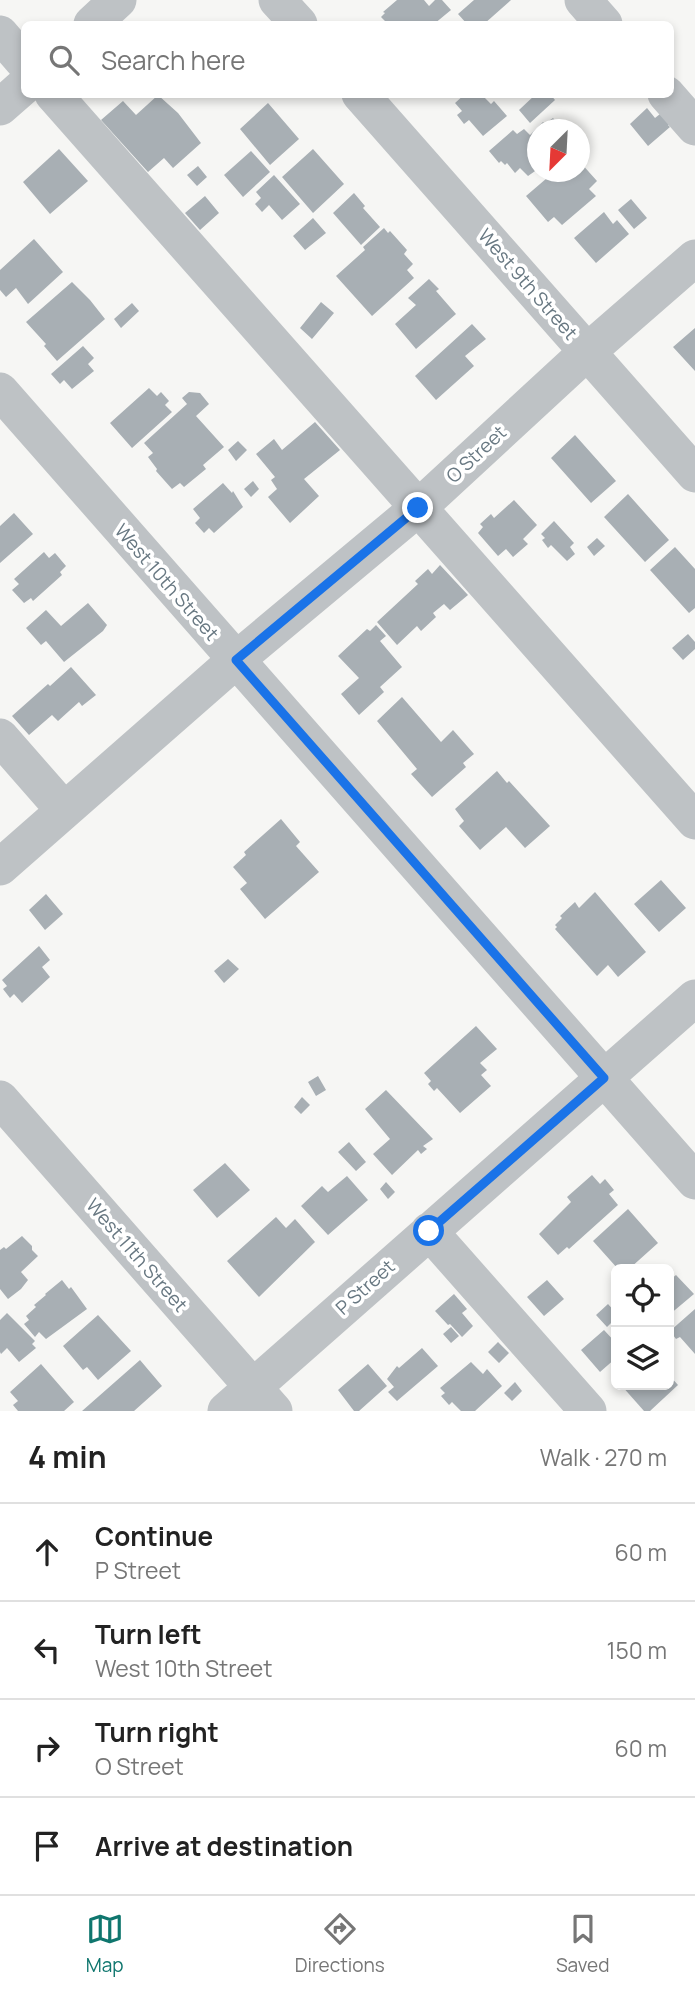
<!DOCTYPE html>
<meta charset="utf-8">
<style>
body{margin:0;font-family:Manrope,sans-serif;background:#f6f6f6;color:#222}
.controls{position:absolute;right:21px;bottom:21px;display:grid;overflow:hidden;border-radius:10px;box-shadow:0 4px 10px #0003}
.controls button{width:63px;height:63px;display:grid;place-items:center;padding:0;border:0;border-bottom:2px solid #e0e0e0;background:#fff;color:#222;font:35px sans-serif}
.compass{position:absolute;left:527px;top:119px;width:63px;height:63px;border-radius:50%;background:#fff;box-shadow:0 4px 10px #0003;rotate:204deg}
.stop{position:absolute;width:21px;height:21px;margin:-16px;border:5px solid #1a73e8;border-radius:50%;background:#fff}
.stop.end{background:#1a73e8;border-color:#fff;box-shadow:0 2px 7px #0008}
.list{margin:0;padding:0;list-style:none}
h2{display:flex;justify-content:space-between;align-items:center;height:91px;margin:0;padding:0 28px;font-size:30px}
h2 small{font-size:23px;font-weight:400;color:#767676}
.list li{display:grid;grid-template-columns:46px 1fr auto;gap:21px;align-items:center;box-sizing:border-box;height:98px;padding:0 28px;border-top:2px solid #e0e0e0}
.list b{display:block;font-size:26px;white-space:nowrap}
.list p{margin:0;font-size:23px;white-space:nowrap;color:#767676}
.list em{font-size:23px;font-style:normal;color:#767676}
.icon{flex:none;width:38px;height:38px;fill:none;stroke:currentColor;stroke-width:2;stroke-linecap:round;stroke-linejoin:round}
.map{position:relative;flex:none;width:695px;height:1411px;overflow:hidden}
.search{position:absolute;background:#fff;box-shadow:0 4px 10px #0003;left:21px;right:21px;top:21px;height:77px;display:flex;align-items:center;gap:18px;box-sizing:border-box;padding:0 24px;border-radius:10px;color:#767676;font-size:26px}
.sheet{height:483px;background:#fff}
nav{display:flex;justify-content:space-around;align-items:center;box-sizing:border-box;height:98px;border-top:2px solid #e0e0e0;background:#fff;font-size:19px;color:#767676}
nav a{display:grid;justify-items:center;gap:4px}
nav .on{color:#0f766e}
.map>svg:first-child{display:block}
.building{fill:#a8afb4}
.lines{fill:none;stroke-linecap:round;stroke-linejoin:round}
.minor{stroke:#bec2c5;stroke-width:37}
.route{stroke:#1a73e8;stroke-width:9}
.labels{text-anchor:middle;stroke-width:7;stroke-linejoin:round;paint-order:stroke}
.street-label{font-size:19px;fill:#687882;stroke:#fff}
</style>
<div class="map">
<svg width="695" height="1411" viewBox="0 0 695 1411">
<rect width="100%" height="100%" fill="#f6f6f4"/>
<path class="building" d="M 397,0 L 424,0 L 429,6 L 435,0 L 442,0 L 451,10 L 434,24 L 388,24 L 381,17 L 385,13 L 383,12 Z
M 474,0 L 511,0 L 484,24 L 467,24 L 458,14 Z
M 465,94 L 487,94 L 484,97 L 491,104 L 494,101 L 507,116 L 483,136 L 469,120 L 464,124 L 457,115 L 462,111 L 455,103 Z
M 536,94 L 550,94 L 555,100 L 530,123 L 519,110 Z
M 158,95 L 178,113 L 201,143 L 173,168 L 164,158 L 148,172 L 101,120 L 123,101 L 136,115 Z
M 268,103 L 299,139 L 270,165 L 240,129 Z
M 647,108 L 655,118 L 660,114 L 674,121 L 668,125 L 670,127 L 648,146 L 630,124 Z
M 553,118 L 563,130 L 538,130 L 538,169 L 528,176 L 520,168 L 515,173 L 507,163 L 505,165 L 501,161 L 499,163 L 489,151 L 513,130 L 517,134 L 524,129 L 530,135 L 543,122 L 545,124 Z
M 59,149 L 88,181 L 50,214 L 23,182 Z
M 313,149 L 344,184 L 313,213 L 282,177 Z
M 251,151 L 270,172 L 243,197 L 224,175 Z
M 580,162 L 597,181 L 589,189 L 596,196 L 562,225 L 554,217 L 548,222 L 526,196 L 554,172 L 580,172 Z
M 198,166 L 207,177 L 197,186 L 187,175 Z
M 274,175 L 300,204 L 282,220 L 269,205 L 262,212 L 255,204 L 261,198 L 256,192 Z
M 354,193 L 365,206 L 363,208 L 380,227 L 361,245 L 333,213 Z
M 205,196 L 219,213 L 200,230 L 185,213 Z
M 631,199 L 647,218 L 634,229 L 618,210 Z
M 604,212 L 613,224 L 617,220 L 629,234 L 596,263 L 574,238 Z
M 313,218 L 326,233 L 305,250 L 293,236 Z
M 384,228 L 388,233 L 390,231 L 407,250 L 404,254 L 413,264 L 407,270 L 414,278 L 372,316 L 336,276 L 365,250 L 363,247 Z
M 34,239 L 63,272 L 28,304 L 16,288 L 6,297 L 0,290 L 0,270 Z
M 429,279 L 439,289 L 436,291 L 456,314 L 416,349 L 395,324 L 416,305 L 408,298 Z
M 72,282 L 90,300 L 105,319 L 57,361 L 44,346 L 46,344 L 26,322 Z
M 321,302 L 334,313 L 312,339 L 300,328 Z
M 132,303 L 139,311 L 121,328 L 114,319 Z
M 472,324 L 486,339 L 465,356 L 474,366 L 436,400 L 415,376 Z
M 695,328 L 695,371 L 673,347 Z
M 83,346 L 94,358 L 88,364 L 94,371 L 72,389 L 64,380 L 60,384 L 51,374 Z
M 149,388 L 157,396 L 161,392 L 169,401 L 165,405 L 172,412 L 132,448 L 110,423 Z
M 189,392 L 200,393 L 209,404 L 196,416 L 224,447 L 203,465 L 206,469 L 184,487 L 180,483 L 172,489 L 156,471 L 157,469 L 148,457 L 153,453 L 144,443 L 187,404 L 182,398 Z
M 315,422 L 340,450 L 304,479 L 319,496 L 290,523 L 268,497 L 277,489 L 271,480 L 275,477 L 256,454 L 274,439 L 282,450 Z
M 575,435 L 616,481 L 591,503 L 551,458 Z
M 238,441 L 247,450 L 236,461 L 228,450 Z
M 253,481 L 259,489 L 251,497 L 244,489 Z
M 223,483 L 232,493 L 233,491 L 243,507 L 214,533 L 209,528 L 204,533 L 195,523 L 200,518 L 193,509 Z
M 628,494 L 669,540 L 645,562 L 604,517 Z
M 514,500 L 537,525 L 523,539 L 528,544 L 513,557 L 506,549 L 498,556 L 478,533 L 483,527 L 480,524 L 491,514 L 494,518 Z
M 14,513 L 33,534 L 0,563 L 0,526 Z
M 554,521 L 574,543 L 570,547 L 575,554 L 567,561 L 551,545 L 548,548 L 542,540 L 545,538 L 541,534 Z
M 597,538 L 605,546 L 594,556 L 587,547 Z
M 675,547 L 695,569 L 695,608 L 689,613 L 650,570 Z
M 44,552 L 49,558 L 55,553 L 66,566 L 60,572 L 62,575 L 33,601 L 31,598 L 24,603 L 12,590 L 19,584 L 14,579 Z
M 440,565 L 468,595 L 450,610 L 444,604 L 433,613 L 436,617 L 421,631 L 417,626 L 397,645 L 377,622 L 418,584 L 415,581 L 428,569 L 432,574 Z
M 88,603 L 107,625 L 103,631 L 64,662 L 46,641 L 41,645 L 26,628 L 46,610 L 61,626 Z
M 376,625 L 386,636 L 380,641 L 402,667 L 380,687 L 384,692 L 359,715 L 341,694 L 359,678 L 338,656 L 367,629 L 370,631 Z
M 688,634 L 695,642 L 695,649 L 683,660 L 672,648 Z
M 71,667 L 96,695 L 82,706 L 79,702 L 58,721 L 52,715 L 29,735 L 12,716 L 48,684 L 50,686 Z
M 402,697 L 441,742 L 453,730 L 474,754 L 463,763 L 466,767 L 432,797 L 411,774 L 417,769 L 377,721 Z
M 497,771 L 507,783 L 509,781 L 550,826 L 525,848 L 506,827 L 480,850 L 459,826 L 464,821 L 455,809 Z
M 281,819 L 300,842 L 296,846 L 319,872 L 265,919 L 240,889 L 247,883 L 233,867 L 246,855 L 244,852 Z
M 661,880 L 686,908 L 659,932 L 634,904 Z
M 595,892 L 646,952 L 618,977 L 608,965 L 597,976 L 555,929 L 557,927 L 555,925 L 562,918 L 560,916 L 575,902 L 579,908 Z
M 46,894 L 63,914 L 45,930 L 29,910 Z
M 39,946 L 50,960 L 42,967 L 50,977 L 22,1003 L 14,994 L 10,998 L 3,989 L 7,986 L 2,980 Z
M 228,959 L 239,969 L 224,983 L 214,971 Z
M 476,1026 L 497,1049 L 480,1063 L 487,1070 L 481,1075 L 491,1086 L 460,1113 L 437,1088 L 434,1091 L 428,1084 L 431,1081 L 424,1073 Z
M 318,1076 L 326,1090 L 316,1096 L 308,1082 Z
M 386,1090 L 433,1139 L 423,1146 L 427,1149 L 421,1154 L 418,1150 L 392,1175 L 373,1154 L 390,1139 L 365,1109 Z
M 302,1097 L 310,1105 L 301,1114 L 294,1107 Z
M 349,1142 L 366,1162 L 356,1171 L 338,1152 Z
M 225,1163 L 250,1190 L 217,1218 L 193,1190 Z
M 592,1175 L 600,1184 L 605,1179 L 614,1190 L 609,1194 L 618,1205 L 569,1249 L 567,1247 L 558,1255 L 539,1234 L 571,1202 L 567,1197 Z
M 347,1176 L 368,1200 L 328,1235 L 301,1206 L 322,1186 L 328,1192 Z
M 386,1182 L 395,1192 L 388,1199 L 380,1189 Z
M 628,1209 L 658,1243 L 629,1269 L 618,1269 L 593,1241 Z
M 276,1217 L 286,1228 L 295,1219 L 315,1242 L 259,1297 L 227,1261 Z
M 22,1236 L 32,1246 L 32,1250 L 38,1256 L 21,1272 L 28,1280 L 21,1289 L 8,1299 L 0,1289 L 0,1250 L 4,1247 L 6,1249 Z
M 676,1275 L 694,1294 L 669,1315 L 669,1277 L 671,1279 Z
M 62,1280 L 69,1289 L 71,1287 L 87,1309 L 46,1339 L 39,1332 L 35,1337 L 24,1324 L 29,1320 L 26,1316 L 36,1307 L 34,1305 L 46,1295 L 45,1294 Z
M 547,1280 L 564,1299 L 544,1316 L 527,1297 Z
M 454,1294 L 467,1309 L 462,1313 L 473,1326 L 462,1337 L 450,1324 L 448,1325 L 435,1311 Z
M 608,1304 L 616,1313 L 616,1318 L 607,1327 L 596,1315 Z
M 695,1309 L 695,1354 L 680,1337 L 676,1339 L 670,1331 Z
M 7,1313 L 35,1341 L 32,1344 L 36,1348 L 19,1362 L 7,1348 L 1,1354 L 0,1352 L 0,1320 Z
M 98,1315 L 131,1351 L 98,1380 L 87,1367 L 83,1370 L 63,1346 Z
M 451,1327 L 459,1336 L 451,1343 L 443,1334 Z
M 604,1330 L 616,1343 L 616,1358 L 600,1372 L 581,1350 Z
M 498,1342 L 509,1353 L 499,1363 L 488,1352 Z
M 422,1348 L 438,1366 L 397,1401 L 388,1392 L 394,1387 L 387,1379 L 397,1366 L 399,1368 Z
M 140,1360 L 162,1386 L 134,1411 L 82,1411 Z
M 471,1362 L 483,1374 L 487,1369 L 502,1386 L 475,1411 L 461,1411 L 452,1402 L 449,1405 L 441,1396 L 445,1393 L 440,1388 Z
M 41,1364 L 74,1402 L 64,1411 L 18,1411 L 13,1405 L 18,1401 L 10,1392 Z
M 368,1364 L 387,1386 L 359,1411 L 354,1411 L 338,1390 Z
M 669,1375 L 678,1385 L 650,1411 L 644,1411 L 621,1385 L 669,1385 Z
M 515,1382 L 522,1391 L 512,1401 L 504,1393 Z"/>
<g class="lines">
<path class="minor" d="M 277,0 L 299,24
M 583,0 L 604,24
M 92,24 L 118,0
M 0,34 L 24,62
M 53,94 L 695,821
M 360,94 L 695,474
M 666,94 L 695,127
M 0,107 L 24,86
M 0,391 L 695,1181
M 0,737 L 64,810
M 0,867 L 236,660 L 418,508 L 587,352 L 695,258
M 0,1099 L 274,1411
M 429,1231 L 588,1411
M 226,1411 L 695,998"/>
</g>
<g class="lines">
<path class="route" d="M 418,508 L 236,660 L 604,1078 L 429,1231"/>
</g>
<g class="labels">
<g class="street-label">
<text transform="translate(528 284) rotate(49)" y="7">West 9th Street</text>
<text transform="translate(476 454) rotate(-43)" y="7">O Street</text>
<text transform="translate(167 582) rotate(49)" y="7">West 10th Street</text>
<text transform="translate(137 1255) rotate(49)" y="7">West 11th Street</text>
<text transform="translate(365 1287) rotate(-42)" y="7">P Street</text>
</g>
</g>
</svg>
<div class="controls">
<button><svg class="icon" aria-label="locate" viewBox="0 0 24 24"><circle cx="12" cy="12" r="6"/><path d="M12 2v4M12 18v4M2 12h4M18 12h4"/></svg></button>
<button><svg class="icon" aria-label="layers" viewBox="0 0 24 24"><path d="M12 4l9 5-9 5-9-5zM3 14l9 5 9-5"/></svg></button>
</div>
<svg class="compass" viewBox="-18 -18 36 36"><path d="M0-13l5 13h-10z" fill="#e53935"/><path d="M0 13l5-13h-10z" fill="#767676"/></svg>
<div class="stop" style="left:429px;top:1231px"></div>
<div class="stop end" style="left:418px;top:508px"></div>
<div class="search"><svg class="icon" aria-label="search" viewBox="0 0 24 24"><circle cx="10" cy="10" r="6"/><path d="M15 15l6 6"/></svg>Search here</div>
</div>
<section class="sheet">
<h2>4 min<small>Walk · 270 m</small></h2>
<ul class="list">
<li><svg class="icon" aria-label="ahead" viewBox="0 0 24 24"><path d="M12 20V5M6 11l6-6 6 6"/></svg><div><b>Continue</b><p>P Street</p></div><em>60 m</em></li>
<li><svg class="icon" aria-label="left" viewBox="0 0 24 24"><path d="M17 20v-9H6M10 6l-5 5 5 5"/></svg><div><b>Turn left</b><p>West 10th Street</p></div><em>150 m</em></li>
<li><svg class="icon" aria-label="right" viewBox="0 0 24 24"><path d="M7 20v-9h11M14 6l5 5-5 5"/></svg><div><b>Turn right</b><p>O Street</p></div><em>60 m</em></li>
<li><svg class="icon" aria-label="arrive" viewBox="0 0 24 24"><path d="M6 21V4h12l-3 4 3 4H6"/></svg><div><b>Arrive at destination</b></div></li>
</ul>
</section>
<nav>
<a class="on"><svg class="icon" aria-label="map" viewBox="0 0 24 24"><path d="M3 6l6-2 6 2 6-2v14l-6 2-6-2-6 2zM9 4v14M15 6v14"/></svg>Map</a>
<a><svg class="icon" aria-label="directions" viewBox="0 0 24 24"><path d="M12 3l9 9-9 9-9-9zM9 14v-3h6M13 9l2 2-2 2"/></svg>Directions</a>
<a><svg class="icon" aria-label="saved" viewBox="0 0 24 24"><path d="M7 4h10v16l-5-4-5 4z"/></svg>Saved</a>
</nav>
